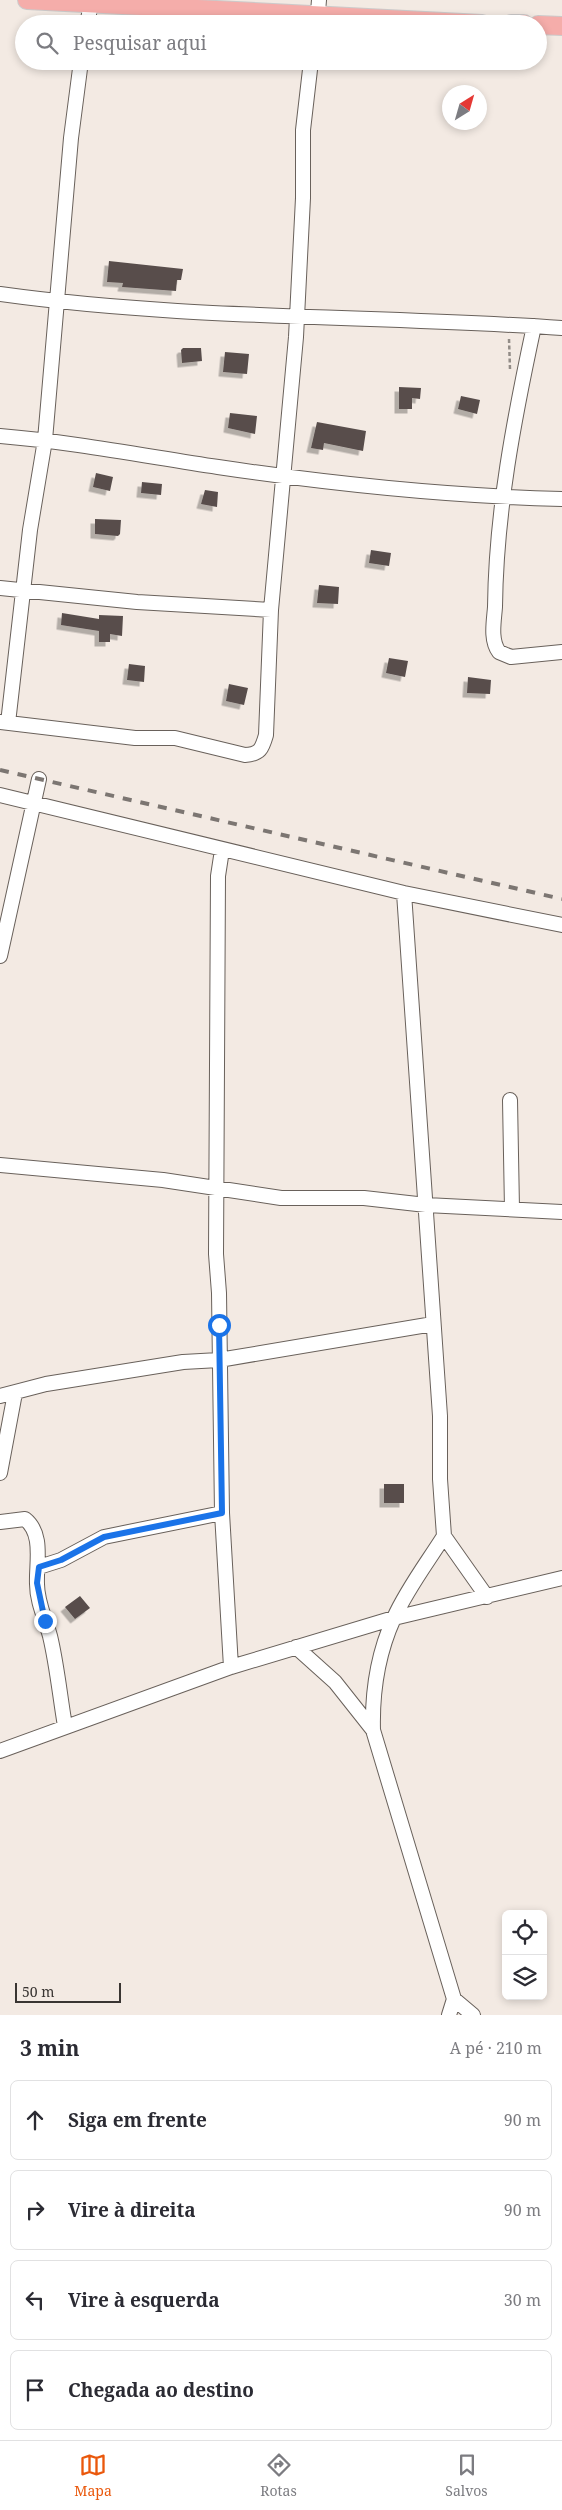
<!DOCTYPE html>
<html lang="pt">
<meta charset="utf-8">
<style>
body{margin:0;font-family:"Noto Serif",serif;background:#f7f7f7;color:#2b2b33}
.controls{position:absolute;right:15px;bottom:15px;display:grid;overflow:hidden;border-radius:8px;box-shadow:0 2px 8px #0003}
.controls button{width:45px;height:45px;display:grid;place-items:center;padding:0;border:0;border-bottom:1px solid #e1e1e2;background:#fff;color:#2b2b33;font:25px sans-serif}
.compass{position:absolute;left:442px;top:85px;width:45px;height:45px;border-radius:50%;background:#fff;box-shadow:0 2px 8px #0003;rotate:37deg}
.scale{position:absolute;left:15px;bottom:12px;width:106px;box-sizing:border-box;padding-left:5px;border:2px solid #393532;border-top:0;font-size:14px;line-height:18px;white-space:nowrap;color:#393532;-webkit-text-stroke:4px #f3eae3;paint-order:stroke}
.stop{position:absolute;width:15px;height:15px;margin:-11px;border:4px solid #1a73e8;border-radius:50%;background:#fff}
.stop.end{background:#1a73e8;border-color:#fff;box-shadow:0 1px 5px #0008}
.list{margin:0;padding:0;list-style:none}
h2{display:flex;justify-content:space-between;align-items:center;height:65px;margin:0;padding:0 20px;font-size:21px}
h2 small{font-size:16px;font-weight:400;color:#7c7c81}
.list li{display:grid;grid-template-columns:32px 1fr auto;gap:15px;align-items:center;box-sizing:border-box;height:80px;margin:0 10px 10px;padding:0 10px;border:1px solid #e1e1e2;border-radius:8px}
.list b{display:block;font-size:19px;white-space:nowrap}
.list em{font-size:16px;font-style:normal;color:#7c7c81}
.icon{flex:none;width:28px;height:28px;fill:none;stroke:currentColor;stroke-width:2;stroke-linecap:round;stroke-linejoin:round}
.map{position:relative;flex:none;width:562px;height:2015px;overflow:hidden}
.search{position:absolute;background:#fff;box-shadow:0 2px 8px #0003;left:15px;right:15px;top:15px;height:55px;display:flex;align-items:center;gap:12px;box-sizing:border-box;padding:0 18px;border-radius:28px;color:#7c7c81;font-size:19px}
.sheet{height:425px;background:#fff}
nav{display:flex;justify-content:space-around;align-items:center;box-sizing:border-box;height:70px;border-top:1px solid #e1e1e2;background:#fff;font-size:14px;color:#7c7c81}
nav a{display:grid;justify-items:center;gap:2px}
nav .on{color:#ea580c}
.map>svg:first-child{display:block}
.building{fill:#584e4c;filter:url(#shadow)}
.lines{fill:none;stroke-linecap:round;stroke-linejoin:round}
.minor-casing{stroke:#69615b;stroke-width:16}
.major-casing{stroke:#cccaca;stroke-width:20}
.path{stroke:#928c87;stroke-width:2.5;stroke-dasharray:4 2.5;stroke-linecap:butt}
.minor{stroke:#fff;stroke-width:14}
.major{stroke:#f5adaa;stroke-width:18}
.rail{stroke:#7c7672;stroke-width:4;stroke-dasharray:9 9;stroke-linecap:butt}
.route{stroke:#1a73e8;stroke-width:6}
</style>
<div class="map">
<svg width="562" height="2015" viewBox="0 0 562 2015">
<defs>
<filter id="shadow"><feDropShadow dx="-4.5" dy="4.5" stdDeviation="0" flood-color="#0004"/></filter>
</defs>
<rect width="100%" height="100%" fill="#f3eae3"/>
<path class="building" d="M 109,261 L 183,269 L 181,280 L 177,280 L 176,291 L 122,287 L 123,283 L 107,282 Z
M 183,348 L 201,348 L 202,361 L 182,363 L 181,350 Z
M 225,352 L 249,354 L 247,374 L 223,372 Z
M 399,387 L 421,388 L 420,399 L 412,398 L 412,409 L 399,409 Z
M 461,396 L 480,400 L 477,414 L 458,409 Z
M 230,413 L 257,416 L 255,434 L 228,428 Z
M 317,422 L 366,431 L 363,451 L 324,443 L 323,450 L 311,448 Z
M 96,473 L 113,477 L 110,491 L 93,487 Z
M 142,482 L 162,484 L 161,495 L 141,493 Z
M 205,490 L 218,492 L 217,507 L 201,504 Z
M 95,519 L 121,520 L 120,534 L 118,536 L 95,534 Z
M 371,550 L 391,553 L 389,566 L 369,563 Z
M 319,585 L 339,587 L 338,604 L 317,603 Z
M 62,613 L 99,619 L 99,615 L 123,616 L 122,636 L 110,634 L 110,642 L 99,642 L 99,631 L 61,625 Z
M 389,658 L 408,661 L 405,677 L 386,673 Z
M 129,664 L 145,666 L 144,682 L 127,680 Z
M 468,677 L 491,680 L 490,694 L 467,693 Z
M 229,684 L 248,688 L 244,705 L 226,701 Z
M 384,1484 L 404,1484 L 404,1503 L 384,1503 Z
M 80,1596 L 90,1608 L 75,1619 L 65,1607 Z"/>
<g class="lines">
<defs>
<path id="minor" d="M 87,24 L 91,4
M 317,24 L 319,0
M 0,294 C 186,320 375,315 562,328
M 534,326 C 514,419 496,512 495,607 C 494,621 490,640 499,652 L 511,657 L 562,652
M 0,436 C 73,442 145,456 218,467 C 332,484 447,496 562,499
M 0,588 L 137,602 L 271,610
M 0,722 L 135,738 L 175,738 L 245,755 C 260,754 262,749 266,735 L 271,610 L 296,337 L 303,198 L 303,130 L 311,61
M 8,723 L 30,530 L 45,440 L 71,138 L 81,61
M 0,795 L 404,893 L 562,925
M 222,850 L 218,876 L 216,1254 L 219,1293 L 222,1513 L 231,1667
M 404,893 L 440,1416 L 440,1479 L 444,1536 L 487,1597
M 0,956 L 39,779
M 510,1100 L 512,1209
M 0,1165 L 163,1180 L 281,1198 L 364,1198 L 426,1205 L 562,1212
M 0,1396 L 46,1384 L 183,1362 L 219,1360 L 433,1324
M 0,1473 L 15,1393
M 0,1522 L 25,1519 C 44,1534 36,1563 37,1584 C 37,1602 45,1618 50,1636 C 57,1665 60,1697 65,1726
M 444,1536 C 427,1563 407,1589 394,1618 C 378,1653 372,1691 373,1730 L 454,1999 L 449,2015
M 39,1567 L 61,1560 L 104,1537 L 222,1513
M 296,1647 L 335,1682 L 373,1730
M 0,1751 L 231,1667 L 394,1618 L 562,1578
M 454,1999 L 473,2015"/>
<path id="major" d="M 27,0 L 482,24
M 511,24 L 524,24
M 538,25 L 562,26"/>
</defs>
<use href="#minor" class="minor-casing"/>
<use href="#major" class="major-casing"/>
<path class="path" d="M 509,339 L 510,369"/>
<use href="#minor" class="minor"/>
<use href="#major" class="major"/>
<path class="rail" d="M 0,770 L 562,899"/>
</g>
<g class="lines">
<path class="route" d="M 45,1621 L 37,1583 L 39,1567 L 61,1560 L 104,1537 L 222,1513 L 219,1325"/>
</g>
</svg>
<div class="controls">
<button><svg class="icon" aria-label="locate" viewBox="0 0 24 24"><circle cx="12" cy="12" r="6"/><path d="M12 2v4M12 18v4M2 12h4M18 12h4"/></svg></button>
<button><svg class="icon" aria-label="layers" viewBox="0 0 24 24"><path d="M12 4l9 5-9 5-9-5zM3 14l9 5 9-5"/></svg></button>
</div>
<svg class="compass" viewBox="-18 -18 36 36"><path d="M0-13l5 13h-10z" fill="#e53935"/><path d="M0 13l5-13h-10z" fill="#7c7c81"/></svg>
<div class="scale">50 m</div>
<div class="stop" style="left:219px;top:1325px"></div>
<div class="stop end" style="left:45px;top:1621px"></div>
<div class="search"><svg class="icon" aria-label="search" viewBox="0 0 24 24"><circle cx="10" cy="10" r="6"/><path d="M15 15l6 6"/></svg>Pesquisar aqui</div>
</div>
<section class="sheet">
<h2>3 min<small>A pé · 210 m</small></h2>
<ul class="list">
<li><svg class="icon" aria-label="ahead" viewBox="0 0 24 24"><path d="M12 20V5M6 11l6-6 6 6"/></svg><div><b>Siga em frente</b></div><em>90 m</em></li>
<li><svg class="icon" aria-label="right" viewBox="0 0 24 24"><path d="M7 20v-9h11M14 6l5 5-5 5"/></svg><div><b>Vire à direita</b></div><em>90 m</em></li>
<li><svg class="icon" aria-label="left" viewBox="0 0 24 24"><path d="M17 20v-9H6M10 6l-5 5 5 5"/></svg><div><b>Vire à esquerda</b></div><em>30 m</em></li>
<li><svg class="icon" aria-label="arrive" viewBox="0 0 24 24"><path d="M6 21V4h12l-3 4 3 4H6"/></svg><div><b>Chegada ao destino</b></div></li>
</ul>
</section>
<nav>
<a class="on"><svg class="icon" aria-label="map" viewBox="0 0 24 24"><path d="M3 6l6-2 6 2 6-2v14l-6 2-6-2-6 2zM9 4v14M15 6v14"/></svg>Mapa</a>
<a><svg class="icon" aria-label="directions" viewBox="0 0 24 24"><path d="M12 3l9 9-9 9-9-9zM9 14v-3h6M13 9l2 2-2 2"/></svg>Rotas</a>
<a><svg class="icon" aria-label="saved" viewBox="0 0 24 24"><path d="M7 4h10v16l-5-4-5 4z"/></svg>Salvos</a>
</nav>
